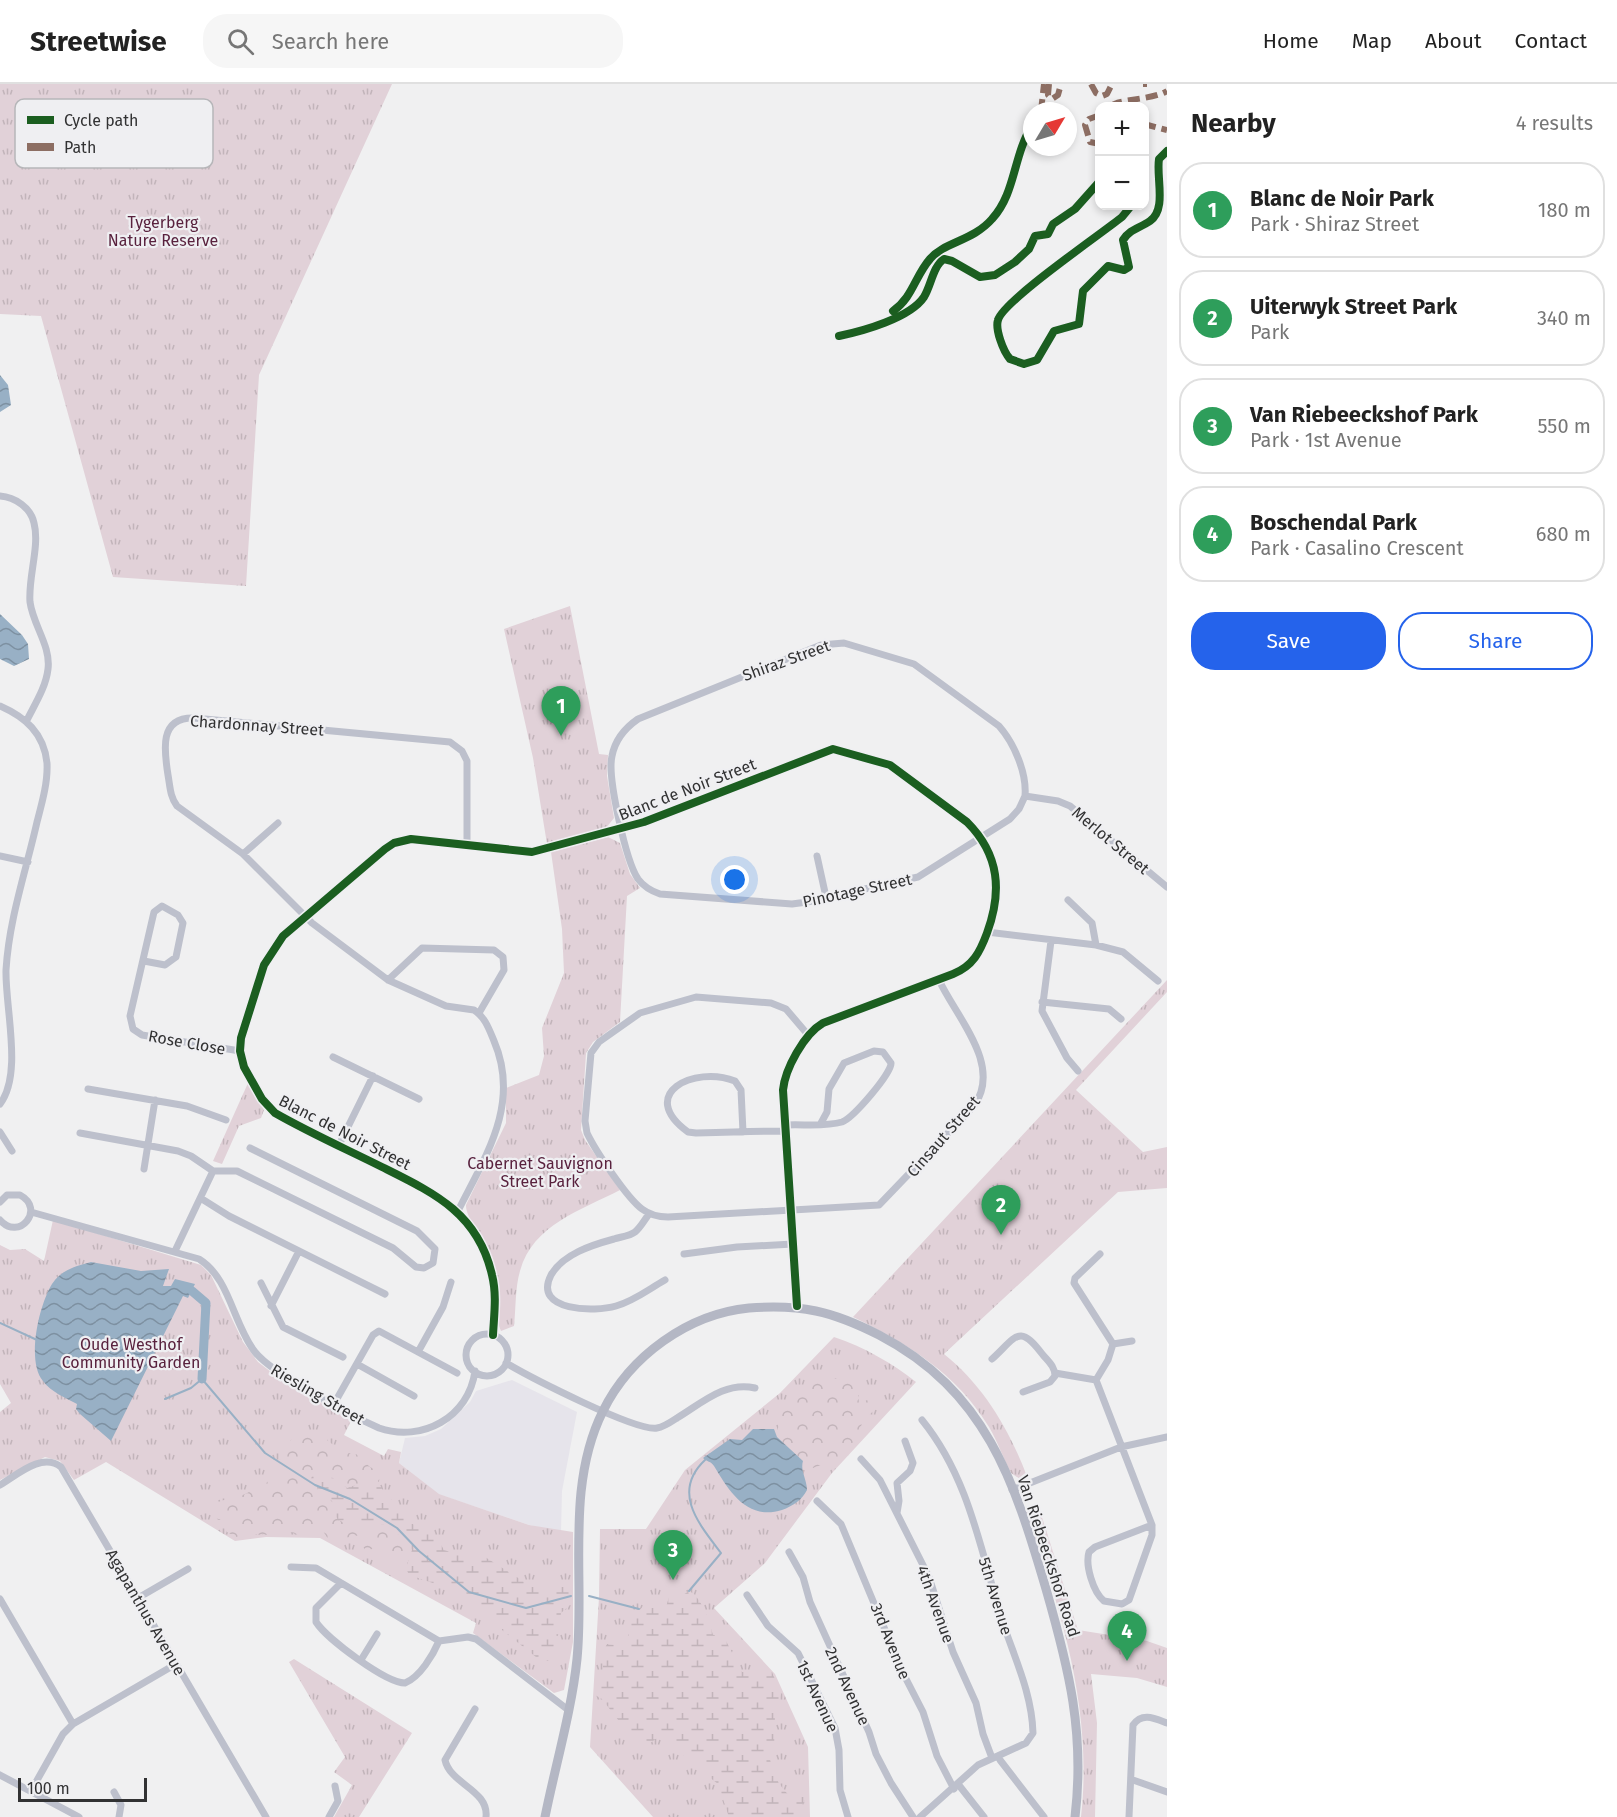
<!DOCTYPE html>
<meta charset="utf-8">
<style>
body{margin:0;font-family:"Fira Sans",sans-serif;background:#f6f6f6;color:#222}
.controls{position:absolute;right:18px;top:18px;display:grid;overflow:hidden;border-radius:12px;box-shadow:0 3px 9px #0003}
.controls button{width:54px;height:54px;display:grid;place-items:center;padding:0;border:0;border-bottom:2px solid #e0e0e0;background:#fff;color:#222;font:30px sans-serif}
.compass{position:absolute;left:1023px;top:18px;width:54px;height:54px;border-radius:50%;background:#fff;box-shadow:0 3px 9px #0003;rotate:52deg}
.scale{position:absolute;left:18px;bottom:15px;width:129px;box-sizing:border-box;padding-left:6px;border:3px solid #323233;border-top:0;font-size:16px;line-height:21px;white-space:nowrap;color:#323233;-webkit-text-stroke:4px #efeff2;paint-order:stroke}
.you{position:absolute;left:735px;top:796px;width:21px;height:21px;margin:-15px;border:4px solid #fff;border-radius:50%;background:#1a73e8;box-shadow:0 0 0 9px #1a73e833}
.badge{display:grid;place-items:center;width:39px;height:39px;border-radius:50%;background:#2563eb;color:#fff;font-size:20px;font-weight:700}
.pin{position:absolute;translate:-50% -50px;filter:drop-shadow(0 2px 3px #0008)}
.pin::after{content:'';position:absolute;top:32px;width:21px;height:18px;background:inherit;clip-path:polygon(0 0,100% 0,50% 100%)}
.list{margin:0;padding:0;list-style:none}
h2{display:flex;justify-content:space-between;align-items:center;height:78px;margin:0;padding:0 24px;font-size:26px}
h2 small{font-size:20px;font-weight:400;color:#767676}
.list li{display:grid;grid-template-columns:39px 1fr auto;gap:18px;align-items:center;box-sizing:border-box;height:96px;margin:0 12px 12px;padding:0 12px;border:2px solid #e0e0e0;border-radius:24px}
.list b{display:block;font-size:22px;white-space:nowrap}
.list p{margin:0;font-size:20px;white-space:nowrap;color:#767676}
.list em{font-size:20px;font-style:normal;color:#767676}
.actions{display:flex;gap:12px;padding:18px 24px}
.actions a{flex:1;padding:14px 0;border:2px solid #2563eb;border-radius:24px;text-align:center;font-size:21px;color:#2563eb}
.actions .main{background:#2563eb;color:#fff}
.icon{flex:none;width:33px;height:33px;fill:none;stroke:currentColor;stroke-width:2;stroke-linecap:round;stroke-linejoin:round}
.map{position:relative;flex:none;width:1167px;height:1733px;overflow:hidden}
header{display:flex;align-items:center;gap:36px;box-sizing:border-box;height:84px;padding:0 30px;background:#fff;border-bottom:2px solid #e0e0e0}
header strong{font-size:28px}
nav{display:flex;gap:33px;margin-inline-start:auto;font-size:21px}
.search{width:420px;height:54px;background:#f6f6f6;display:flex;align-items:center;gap:15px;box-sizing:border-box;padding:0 21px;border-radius:24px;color:#767676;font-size:22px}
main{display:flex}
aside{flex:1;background:#fff}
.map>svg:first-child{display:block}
.built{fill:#e6e4eb}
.grass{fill:url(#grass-tufts)}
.forest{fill:url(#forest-crowns)}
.wetland{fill:url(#wetland-marsh)}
.water{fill:url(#water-waves)}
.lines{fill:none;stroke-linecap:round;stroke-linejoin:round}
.stream{stroke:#98b0c5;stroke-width:2}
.canal{stroke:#98b0c5;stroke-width:9}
.street{stroke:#bdc0cc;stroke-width:7}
.secondary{stroke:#b4b7c4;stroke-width:9}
.quiet{stroke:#8d6e63;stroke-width:6;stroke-dasharray:12 6;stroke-linecap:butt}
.cycleway-casing{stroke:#efeff2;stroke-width:11}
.cycleway{stroke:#1b5e20;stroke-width:8}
.labels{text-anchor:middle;stroke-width:4.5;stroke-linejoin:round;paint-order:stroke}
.park-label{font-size:16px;fill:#59223e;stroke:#efeff2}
.street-label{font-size:16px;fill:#323233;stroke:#efeff2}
.key{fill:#efeff2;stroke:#b6b6b9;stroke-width:1.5}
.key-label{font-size:16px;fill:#323233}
</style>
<header>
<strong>Streetwise</strong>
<div class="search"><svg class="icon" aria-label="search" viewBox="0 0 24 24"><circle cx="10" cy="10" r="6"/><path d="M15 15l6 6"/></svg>Search here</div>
<nav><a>Home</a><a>Map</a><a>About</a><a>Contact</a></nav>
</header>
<main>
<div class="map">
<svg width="1167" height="1733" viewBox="0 0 1167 1733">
<defs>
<pattern id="grass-tufts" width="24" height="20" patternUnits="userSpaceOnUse" patternTransform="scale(1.5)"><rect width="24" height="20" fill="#e1d1d8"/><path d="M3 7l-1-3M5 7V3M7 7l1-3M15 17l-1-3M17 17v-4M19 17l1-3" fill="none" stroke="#c2b4ba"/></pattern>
<pattern id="forest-crowns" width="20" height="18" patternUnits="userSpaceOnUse" patternTransform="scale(1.5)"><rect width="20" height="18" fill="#e1d1d8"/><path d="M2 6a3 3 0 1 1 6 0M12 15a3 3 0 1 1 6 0" fill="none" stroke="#c2b4ba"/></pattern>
<pattern id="wetland-marsh" width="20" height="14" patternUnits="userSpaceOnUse" patternTransform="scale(1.5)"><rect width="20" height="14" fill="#e1d1d8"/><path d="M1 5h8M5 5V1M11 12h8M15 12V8" fill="none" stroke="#c2b4ba"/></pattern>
<pattern id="water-waves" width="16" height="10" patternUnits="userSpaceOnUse" patternTransform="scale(1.5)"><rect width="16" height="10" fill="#98b0c5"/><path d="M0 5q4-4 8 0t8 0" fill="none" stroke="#7d90a1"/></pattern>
</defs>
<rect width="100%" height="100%" fill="#f0f0f1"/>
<path class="built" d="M 512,1296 L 577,1328 L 562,1407 L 561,1448 L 529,1441 L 438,1410 L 399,1379 L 405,1354 L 425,1352 L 441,1345 L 470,1318 L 476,1307 Z"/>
<path class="grass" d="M 0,0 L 392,0 L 259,291 L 246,502 L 113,493 L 41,232 L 0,230 Z
M 570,522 L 599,670 L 608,671 L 607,692 L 614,734 L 606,744 L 547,760 L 533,674 L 504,545 Z
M 608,753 L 620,759 L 630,790 L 640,804 L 627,812 L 620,938 L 593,958 L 586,969 L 581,1046 L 585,1056 L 620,1106 C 582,1126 533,1140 520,1187 C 515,1204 516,1224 514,1242 L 501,1247 C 494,1231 501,1198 492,1174 C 486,1160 465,1133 466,1121 L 506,1039 L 506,1004 L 539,991 L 544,972 L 542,944 L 564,889 L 562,845 L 551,768 Z
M 1167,896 L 1167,908 L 1076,1006 L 1143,1068 L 1167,1063 L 1167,1104 L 1118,1108 L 944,1270 C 985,1303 1010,1347 1028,1395 L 1020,1395 L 1011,1389 C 1003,1374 998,1358 989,1343 C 956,1289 908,1260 853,1233 Z
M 248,999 L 264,1026 L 261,1034 L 239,1042 L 222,1080 L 213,1077 Z
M 53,1136 L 201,1181 L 211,1191 L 243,1258 L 258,1278 L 271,1288 L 352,1335 L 344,1351 L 384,1372 L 388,1365 L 401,1368 L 399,1379 L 439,1410 L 529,1441 L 573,1448 L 573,1558 L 564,1606 L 554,1609 L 473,1549 L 476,1539 L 320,1454 L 266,1453 L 235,1457 L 106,1378 L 74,1396 L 60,1377 L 45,1373 L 0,1396 L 0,1328 L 11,1319 L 0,1300 L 0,1161 L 10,1166 L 25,1165 L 44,1177 Z
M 834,1253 C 864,1263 892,1279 916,1298 L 832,1389 L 765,1479 L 714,1524 L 775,1590 L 808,1663 L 810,1733 L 653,1733 L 590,1663 L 599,1513 L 600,1445 L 646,1445 L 685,1386 L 780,1309 Z
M 1039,1424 L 1078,1546 L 1147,1557 L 1167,1564 L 1167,1603 L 1137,1594 L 1091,1590 L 1097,1639 L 1095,1733 L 1081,1733 C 1093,1628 1062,1526 1026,1428 Z
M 294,1575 L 412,1649 L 359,1733 L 334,1733 L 352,1701 L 334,1688 L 345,1673 L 289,1578 Z"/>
<path class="forest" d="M 828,1294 L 853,1297 L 857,1302 L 859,1319 L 879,1312 L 882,1314 L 881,1321 L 865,1334 L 851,1362 L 837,1375 L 813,1384 C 799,1381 789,1362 777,1353 C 780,1321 792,1297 828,1294 Z
M 313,1349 C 329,1353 339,1371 356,1370 L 370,1383 L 380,1388 L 379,1398 L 375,1395 L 347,1404 L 333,1394 L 314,1390 L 318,1408 L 334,1419 L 334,1430 L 342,1438 L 350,1436 C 365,1443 364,1446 383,1440 L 402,1453 L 412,1466 L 406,1484 L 400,1483 L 397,1476 L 381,1472 L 374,1464 L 365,1468 L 360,1451 L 345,1454 L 339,1446 L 337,1454 L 330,1458 L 318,1439 L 312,1450 L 304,1453 L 284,1446 L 272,1451 L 246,1450 L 236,1453 L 227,1448 L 225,1442 L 230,1437 L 228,1434 L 219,1436 L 211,1432 L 209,1424 C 221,1412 243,1416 254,1404 L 264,1402 L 272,1392 L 285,1389 L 285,1383 L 279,1374 C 287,1356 294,1350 313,1349 Z"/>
<path class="wetland" d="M 313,1390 L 333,1394 L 347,1404 L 376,1395 L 385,1410 L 401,1423 L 413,1440 L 422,1448 L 436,1452 L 444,1466 L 463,1472 L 485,1473 L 526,1499 L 543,1503 L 560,1500 L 571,1507 L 570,1521 L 561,1529 L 555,1574 L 552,1577 L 541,1577 L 502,1546 L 498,1534 L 489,1527 L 463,1516 L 448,1504 L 409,1491 L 406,1484 L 412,1466 L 402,1453 L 383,1440 L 364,1444 L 350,1436 L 339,1437 L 334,1430 L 334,1419 L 310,1397 Z
M 689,1507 C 701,1512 710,1538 713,1551 L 726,1557 L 742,1588 L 772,1588 L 781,1610 L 775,1629 L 774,1666 L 769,1672 C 774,1691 778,1702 793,1715 L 801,1710 L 806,1711 L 804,1720 L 799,1722 L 803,1733 L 729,1733 L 718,1700 L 708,1692 L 699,1678 L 683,1671 L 666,1653 L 657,1654 L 649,1660 L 622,1641 L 602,1615 L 595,1611 L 595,1597 L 603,1593 L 603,1568 L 607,1560 L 626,1562 L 631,1536 L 645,1520 L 660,1524 L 666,1523 L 669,1513 L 680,1513 Z"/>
<path class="water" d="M 0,291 L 8,301 L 11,321 L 0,328 Z
M 0,530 L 22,551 L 28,560 L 29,575 L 14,582 L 0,575 Z
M 91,1178 L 141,1187 L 169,1185 L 163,1202 L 171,1202 L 175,1195 L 195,1200 L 188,1214 L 183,1212 L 111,1357 L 80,1330 L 76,1325 L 77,1320 C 66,1314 51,1308 43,1297 C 26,1277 39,1221 52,1200 C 61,1186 76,1182 91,1178 Z
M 753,1345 L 774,1345 L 777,1353 L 803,1377 C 800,1387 807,1395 807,1406 C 802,1416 793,1422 782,1426 C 747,1437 729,1407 714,1382 C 711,1377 707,1378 703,1374 L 730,1355 L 742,1356 Z"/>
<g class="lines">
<path class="stream" d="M 0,1239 L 37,1256
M 165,1315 L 191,1304 L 202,1295 L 265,1369 L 315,1401 L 350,1415 L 397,1444 L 419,1467 L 469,1508 L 526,1524 L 571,1512
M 689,1507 L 721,1469 C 699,1440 671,1408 705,1376
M 589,1512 L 639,1525"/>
<path class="canal" d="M 192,1207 L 206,1219 L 202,1295"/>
<path class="street" d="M 0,412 C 15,413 31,424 34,439 C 40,462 28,493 30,518 C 33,541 51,562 48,585 C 46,603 35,620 27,636
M 0,622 C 25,633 44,649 47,679 C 48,698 42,719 37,738 C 26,787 9,835 6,886 C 5,924 23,990 0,1020
M 1025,712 C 1027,689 1014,659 999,642 L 914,580 L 844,559 L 821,561 L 638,635 C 625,644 615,656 612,672 C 607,693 626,777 638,795 C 644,803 651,807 660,810 L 792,820 L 807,818 L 918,793 L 1010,735 L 1019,725 L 1025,712 L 1058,717 L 1070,722 L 1167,803
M 243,770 L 278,739
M 0,772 L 28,778
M 817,772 L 826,813
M 1068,816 L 1092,839 L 1096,861
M 987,848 L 1096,861 L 1123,868 L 1158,897
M 1051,857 L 1042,927 L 1067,974 L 1078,987
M 144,877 L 165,881 L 176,873 L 183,839 L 178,831 L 162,822 L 154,828 L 130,932 L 133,945 L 142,951 L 240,967
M 388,896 L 422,864 L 494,866 L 503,873 L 504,886 L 479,929
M 1042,918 L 1109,925 L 1121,935
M 809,952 L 786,925 L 771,919 L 696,913 L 640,929 L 599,958 L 591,969 L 585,1037 L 587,1049 C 595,1066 627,1114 642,1125 C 650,1131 658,1133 668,1133 L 879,1121 L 974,1022 C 1003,981 956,933 939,896
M 333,973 L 419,1015
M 88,1005 L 187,1022 L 226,1036
M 786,1041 C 803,1040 825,1043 842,1038 C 853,1034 892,989 891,979 L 883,968 L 874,967 L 844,979 L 829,1005 L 827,1028 L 821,1039
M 0,1048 L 12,1067
M 743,1048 L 741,1006 L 735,997 C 694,981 636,1010 688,1048 L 696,1049 C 726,1048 756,1047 786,1047
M 80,1049 L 178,1067 L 191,1072 L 213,1087 L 237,1087 L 393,1164 L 416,1183 L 424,1184 L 433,1179 L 435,1165 L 417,1147 L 250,1064
M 339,1061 L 373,992
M 144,1085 L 155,1016
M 202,1115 L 229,1132 L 385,1210
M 0,1118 L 7,1111 L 20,1111 C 46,1125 19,1158 0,1136
M 458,1127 C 485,1073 521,1020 494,957 C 489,945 485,933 474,926 L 446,922 L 388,896 L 312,839 L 243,770 L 177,722 C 170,713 170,702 168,691 C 164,666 159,633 194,634 L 450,658 L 462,667 L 467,677 L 467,762
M 31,1128 L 199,1175 C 230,1194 233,1240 255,1268 C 272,1290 352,1332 379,1344 C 422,1359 469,1333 475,1287
M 649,1130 C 645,1135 641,1143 635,1148 C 630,1152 620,1153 614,1155 C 592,1161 563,1170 551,1191 C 532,1228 596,1228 616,1222 C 634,1217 649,1205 665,1196
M 175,1167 L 213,1087
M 684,1170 L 737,1163 L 793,1160
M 261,1199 L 283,1243 L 343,1273
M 271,1222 L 299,1167
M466 1271a21 21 0 1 1 42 0a21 21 0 1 1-42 0Z
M 493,1251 C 494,1231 497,1211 492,1191 C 478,1129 434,1109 382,1083 C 346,1065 310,1049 275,1029 L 262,1015 L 244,983 L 240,967 L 241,954 L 264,881 L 283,852 L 385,765 L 394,759 L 411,755 L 532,768 L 644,738 L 833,665 L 890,681 L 967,738 C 1000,771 1002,808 987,849 C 980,868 973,882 953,890 L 823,939 C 804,950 785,985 783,1006 L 797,1222
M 1113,1260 L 1132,1257
M 418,1268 L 443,1223 L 451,1198
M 992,1275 C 1017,1252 1019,1239 1043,1271 C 1049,1278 1055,1283 1055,1292 L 1050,1298 L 1023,1308
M 506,1279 C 528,1292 636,1348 657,1344 C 664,1343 671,1338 677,1334 C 702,1319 725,1297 755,1304
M 357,1280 L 414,1312
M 1055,1289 L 1096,1296
M 1096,1296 L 1152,1441
M 1096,1296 L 1108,1276 L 1113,1260 L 1074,1199 L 1075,1194 L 1100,1170
M 334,1320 L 373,1251 L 379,1247 L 457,1289
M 861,1375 L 880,1396 L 929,1493 L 953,1568 L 976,1619 L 983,1650 L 992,1674
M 0,1401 C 17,1391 42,1368 61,1383 L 266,1733
M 1012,1406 L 1121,1363 L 1167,1353
M 817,1417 L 841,1440 L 903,1589 L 923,1628 L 937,1672 L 954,1705
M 897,1429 L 899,1417 L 897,1399 L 910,1387 L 913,1379 L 905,1357
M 1152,1441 L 1152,1451 L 1129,1516 L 1122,1520 L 1104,1517 C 1093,1508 1085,1481 1089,1468 L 1095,1463 Z
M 789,1468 L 803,1493 L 810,1518 L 869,1648 L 876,1670 L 891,1699 L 913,1733
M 291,1483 L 316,1484 L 439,1557 L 468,1553 L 476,1555 L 567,1625
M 341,1499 L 316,1524 L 316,1538 C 327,1555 386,1599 405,1599 C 420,1593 433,1571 439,1557
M 747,1511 L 768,1542 L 798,1569 L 835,1644 L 839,1666 L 840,1706 L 848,1733
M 138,1514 L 188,1485
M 0,1515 L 73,1640
M 361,1576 L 377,1550
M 475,1625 L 445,1676 C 450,1700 489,1706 486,1733
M 1000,1676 L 1044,1733
M 0,1691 L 79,1733
M 1133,1696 L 1167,1708
M 958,1700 L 984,1733
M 31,1707 L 63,1650 L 73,1640 L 176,1580
M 114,1708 L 121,1721 L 119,1733
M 329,1733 L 338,1717 L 335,1702
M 920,1733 L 978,1681 L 1026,1659 L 1033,1649 C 1032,1610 1015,1575 1003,1539 C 981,1469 970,1395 922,1336
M 1129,1733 L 1133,1641 C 1142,1628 1154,1634 1167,1639"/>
<path class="secondary" d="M 545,1733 C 555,1683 572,1625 577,1575 C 585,1494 565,1403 603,1327 C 630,1272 688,1230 749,1224 C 801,1220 832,1227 879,1251 C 986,1307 1014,1396 1046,1505 C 1069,1585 1085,1649 1075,1733"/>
<path class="quiet" d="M 1049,0 L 1048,11 L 1052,15 L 1058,11 L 1061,0
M 1091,0 L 1096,9 L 1102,12 L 1107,10 L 1112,0
M 1143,0 L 1147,0
M 1111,22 C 1117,15 1152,16 1167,7
M 1041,27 L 1044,0
M 1100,31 L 1089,35 L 1085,41 L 1090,58 L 1100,60
M 1144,40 L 1167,46"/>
<defs>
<path id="cycleway" d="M 1131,122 L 1122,133 C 1101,150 1003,217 998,236 C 995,245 1003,267 1010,275 L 1024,280 L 1037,276 L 1054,247 L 1079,240 L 1083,207 L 1108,182 L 1124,186 L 1129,183 L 1123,156 C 1130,145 1140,144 1150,137 C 1167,125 1156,94 1159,75 L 1167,67
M 893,227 C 913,213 915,192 930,175 C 944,158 973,157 992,135 C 1016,109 1013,71 1032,42
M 839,252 C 863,247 910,234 924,213 C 931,202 933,182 944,175 L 952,177 L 980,193 L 995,191 L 1015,178 L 1029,165 L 1035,152 L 1048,150 L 1053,140 L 1075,125 L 1100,97
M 493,1251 C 494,1231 497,1211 492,1191 C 478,1129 434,1109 382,1083 C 346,1065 310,1049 275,1029 L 262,1015 L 244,983 L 240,967 L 241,954 L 264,881 L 283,852 L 385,765 L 394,759 L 411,755 L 532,768 L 644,738 L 833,665 L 890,681 L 967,738 C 1000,771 1002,808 987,849 C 980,868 973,882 953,890 L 823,939 C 804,950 785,985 783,1006 L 797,1222"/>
</defs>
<use href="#cycleway" class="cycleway-casing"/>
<use href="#cycleway" class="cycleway"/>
</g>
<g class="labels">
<g class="park-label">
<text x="163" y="144">Tygerberg<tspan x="163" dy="18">Nature Reserve</tspan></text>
<text x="540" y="1085">Cabernet Sauvignon<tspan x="540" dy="18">Street Park</tspan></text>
<text x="131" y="1266">Oude Westhof<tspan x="131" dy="18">Community Garden</tspan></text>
</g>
<g class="street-label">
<text transform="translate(786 576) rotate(-20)" y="6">Shiraz Street</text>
<text transform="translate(257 641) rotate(4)" y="6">Chardonnay Street</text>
<text transform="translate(687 705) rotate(-21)" y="6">Blanc de Noir Street</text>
<text transform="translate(1111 756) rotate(40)" y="6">Merlot Street</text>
<text transform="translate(857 806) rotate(-12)" y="6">Pinotage Street</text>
<text transform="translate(187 958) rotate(10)" y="6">Rose Close</text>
<text transform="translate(345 1048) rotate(27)" y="6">Blanc de Noir Street</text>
<text transform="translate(943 1052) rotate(-49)" y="6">Cinsaut Street</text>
<text transform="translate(318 1310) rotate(30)" y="6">Riesling Street</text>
<text transform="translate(1049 1472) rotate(72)" y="6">Van Riebeeckshof Road</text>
<text transform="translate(996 1512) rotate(73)" y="6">5th Avenue</text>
<text transform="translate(936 1520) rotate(70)" y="6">4th Avenue</text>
<text transform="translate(146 1528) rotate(60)" y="6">Agapanthus Avenue</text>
<text transform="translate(891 1557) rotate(68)" y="6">3rd Avenue</text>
<text transform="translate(848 1602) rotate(65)" y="6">2nd Avenue</text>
<text transform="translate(818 1612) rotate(65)" y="6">1st Avenue</text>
</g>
</g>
<rect x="15" y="15" width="198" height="69" rx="9" class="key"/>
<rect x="27" y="32" width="27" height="8" fill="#1b5e20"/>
<rect x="27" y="59" width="27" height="8" fill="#8d6e63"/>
<g class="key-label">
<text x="64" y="42">Cycle path</text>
<text x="64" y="69">Path</text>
</g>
</svg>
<div class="controls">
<button>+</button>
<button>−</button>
</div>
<svg class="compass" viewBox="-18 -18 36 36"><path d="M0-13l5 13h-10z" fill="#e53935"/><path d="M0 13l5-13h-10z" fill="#767676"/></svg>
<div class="scale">100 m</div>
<div class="you"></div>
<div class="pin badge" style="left:561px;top:652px;background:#2e9e5b">1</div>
<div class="pin badge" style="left:1001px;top:1151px;background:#2e9e5b">2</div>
<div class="pin badge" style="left:673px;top:1496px;background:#2e9e5b">3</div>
<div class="pin badge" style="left:1127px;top:1577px;background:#2e9e5b">4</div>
</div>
<aside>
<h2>Nearby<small>4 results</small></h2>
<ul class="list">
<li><span class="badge" style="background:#2e9e5b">1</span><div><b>Blanc de Noir Park</b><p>Park · Shiraz Street</p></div><em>180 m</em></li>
<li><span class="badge" style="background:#2e9e5b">2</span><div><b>Uiterwyk Street Park</b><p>Park</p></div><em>340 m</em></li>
<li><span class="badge" style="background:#2e9e5b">3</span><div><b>Van Riebeeckshof Park</b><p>Park · 1st Avenue</p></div><em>550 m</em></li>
<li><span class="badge" style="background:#2e9e5b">4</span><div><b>Boschendal Park</b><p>Park · Casalino Crescent</p></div><em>680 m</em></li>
</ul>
<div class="actions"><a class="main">Save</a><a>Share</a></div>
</aside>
</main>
